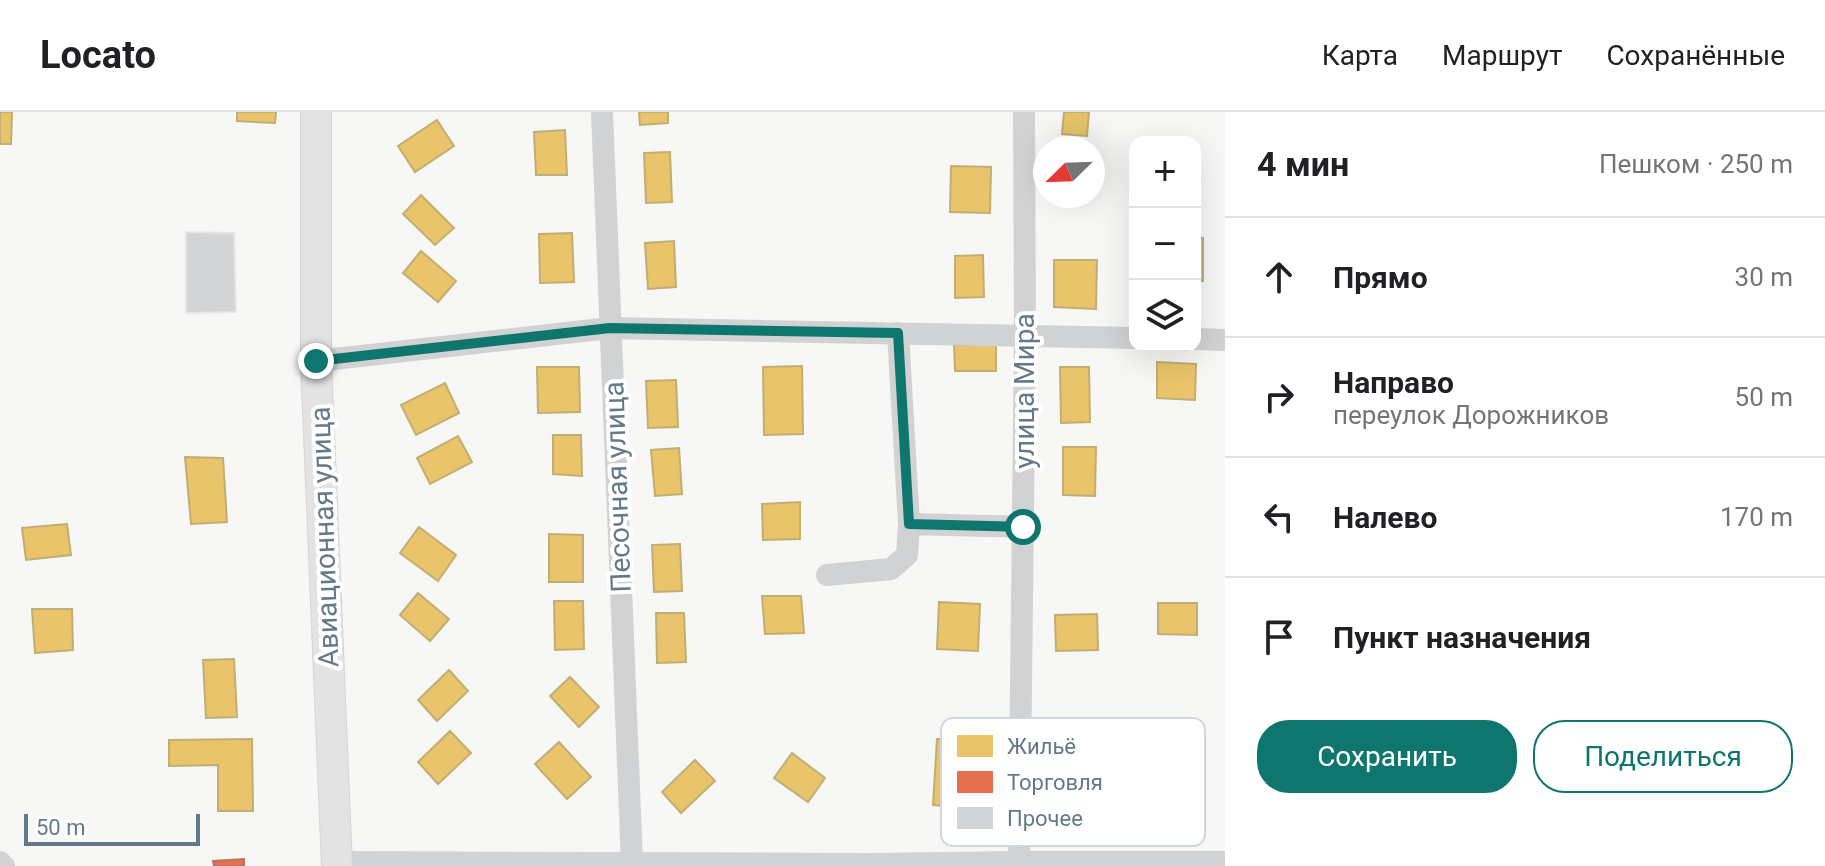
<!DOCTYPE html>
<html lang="ru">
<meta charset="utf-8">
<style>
body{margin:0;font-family:Roboto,sans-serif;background:#f2f2f2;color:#202124}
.controls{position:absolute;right:24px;top:24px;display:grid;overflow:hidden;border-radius:16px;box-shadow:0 8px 32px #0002}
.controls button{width:72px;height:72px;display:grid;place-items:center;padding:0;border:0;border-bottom:2px solid #e0e0e0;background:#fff;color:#202124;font:40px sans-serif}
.compass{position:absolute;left:1033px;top:24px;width:72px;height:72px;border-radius:50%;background:#fff;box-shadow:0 8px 32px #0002;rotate:247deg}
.scale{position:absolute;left:24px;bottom:20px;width:176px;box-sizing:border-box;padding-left:8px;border:4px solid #647989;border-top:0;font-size:22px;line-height:28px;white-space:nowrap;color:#647989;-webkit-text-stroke:6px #fff;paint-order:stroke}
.stop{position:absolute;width:24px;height:24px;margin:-18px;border:6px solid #0f766e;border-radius:50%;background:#fff}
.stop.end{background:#0f766e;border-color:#fff;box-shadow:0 2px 8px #0008}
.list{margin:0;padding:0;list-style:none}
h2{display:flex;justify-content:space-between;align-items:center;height:104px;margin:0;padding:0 32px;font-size:34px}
h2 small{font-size:26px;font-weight:400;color:#757577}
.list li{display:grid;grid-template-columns:52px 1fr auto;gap:24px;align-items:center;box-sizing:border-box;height:120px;padding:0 32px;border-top:2px solid #e0e0e0}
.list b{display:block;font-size:30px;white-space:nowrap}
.list p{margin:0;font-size:26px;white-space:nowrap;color:#757577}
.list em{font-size:26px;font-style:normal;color:#757577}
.actions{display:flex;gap:16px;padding:24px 32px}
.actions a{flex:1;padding:18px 0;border:2px solid #0f766e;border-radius:32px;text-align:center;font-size:28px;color:#0f766e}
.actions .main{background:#0f766e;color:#fff}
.icon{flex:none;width:44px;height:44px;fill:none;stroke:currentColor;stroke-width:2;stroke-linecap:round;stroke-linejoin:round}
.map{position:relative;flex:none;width:1225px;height:754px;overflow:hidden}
header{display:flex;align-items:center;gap:48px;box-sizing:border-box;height:112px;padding:0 40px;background:#fff;border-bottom:2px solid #e0e0e0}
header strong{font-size:38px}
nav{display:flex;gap:44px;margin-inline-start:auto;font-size:28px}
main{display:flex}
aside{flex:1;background:#fff}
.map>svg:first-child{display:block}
.homes{fill:#e9c46a;stroke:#c1ae73;stroke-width:2}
.shops{fill:#e76f51;stroke:#c07262;stroke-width:2}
.building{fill:#d3d4d5;stroke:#e6e6e6;stroke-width:2}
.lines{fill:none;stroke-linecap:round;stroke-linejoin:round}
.secondary-casing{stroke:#d4d5d5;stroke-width:32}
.minor{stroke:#d1d2d3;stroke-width:22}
.secondary{stroke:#e3e3e4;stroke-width:30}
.route{stroke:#0f766e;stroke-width:10}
.labels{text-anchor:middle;stroke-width:8;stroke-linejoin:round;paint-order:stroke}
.street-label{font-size:28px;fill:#647989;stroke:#fff}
.key{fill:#fff;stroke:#d0d7dc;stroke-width:2}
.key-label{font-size:22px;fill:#647989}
</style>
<header>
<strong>Locato</strong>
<nav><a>Карта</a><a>Маршрут</a><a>Сохранённые</a></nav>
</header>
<main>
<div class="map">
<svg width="1225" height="754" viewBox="0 0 1225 754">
<rect width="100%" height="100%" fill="#f7f7f6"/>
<path class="homes" d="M 0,0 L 12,0 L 11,32 L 0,32 Z
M 237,0 L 276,0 L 275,11 L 237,9 Z
M 639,0 L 668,0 L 668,11 L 640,13 Z
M 1064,0 L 1089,0 L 1087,24 L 1062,22 Z
M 437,8 L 454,34 L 415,60 L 398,34 Z
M 565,18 L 567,63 L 536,63 L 534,20 Z
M 670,40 L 672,90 L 646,91 L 644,41 Z
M 951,54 L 991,55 L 990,101 L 950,100 Z
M 421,83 L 454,116 L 435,133 L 403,102 Z
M 572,121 L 574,170 L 540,171 L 539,122 Z
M 1195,126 L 1203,126 L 1203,169 L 1195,169 Z
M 674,129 L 676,175 L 648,177 L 645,131 Z
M 421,139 L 456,169 L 438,190 L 403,161 Z
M 983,143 L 984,185 L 955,186 L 955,144 Z
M 1054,148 L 1097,148 L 1096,197 L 1054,195 Z
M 954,233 L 996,233 L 996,259 L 955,259 Z
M 1157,250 L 1196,252 L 1195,288 L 1157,286 Z
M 802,254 L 803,322 L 764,323 L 763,255 Z
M 537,255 L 579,255 L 580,300 L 538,301 Z
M 1060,255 L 1089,255 L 1090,310 L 1061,311 Z
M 676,268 L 678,315 L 648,316 L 646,269 Z
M 445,271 L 459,301 L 416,323 L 401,293 Z
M 553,323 L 581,323 L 582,364 L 553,362 Z
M 458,324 L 472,350 L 430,372 L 417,346 Z
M 1063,335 L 1096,335 L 1095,384 L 1063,383 Z
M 679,336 L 682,382 L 655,384 L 651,338 Z
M 185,345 L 223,346 L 227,410 L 191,412 Z
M 800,390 L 800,427 L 763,428 L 762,392 Z
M 67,412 L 71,443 L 26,448 L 22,416 Z
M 419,415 L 456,443 L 438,469 L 400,441 Z
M 549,422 L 583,423 L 583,470 L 549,470 Z
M 680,432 L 682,479 L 654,480 L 652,433 Z
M 418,481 L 449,507 L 430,529 L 400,503 Z
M 762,484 L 801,484 L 804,521 L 765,522 Z
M 554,489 L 583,489 L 584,537 L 555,538 Z
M 939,490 L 980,492 L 978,539 L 937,537 Z
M 1158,491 L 1197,491 L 1197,523 L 1158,522 Z
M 32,497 L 72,497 L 73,538 L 35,541 Z
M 656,501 L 684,501 L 686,550 L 657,551 Z
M 1097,502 L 1098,538 L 1056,539 L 1055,503 Z
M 234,547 L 237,605 L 206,606 L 203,548 Z
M 449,558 L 468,579 L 437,609 L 418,588 Z
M 570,565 L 599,595 L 579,615 L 550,584 Z
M 450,619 L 471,641 L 438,672 L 418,650 Z
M 252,627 L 253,699 L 218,699 L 218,653 L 169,654 L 169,628 Z
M 937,627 L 979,629 L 976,696 L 933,693 Z
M 559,630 L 591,665 L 567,687 L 535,652 Z
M 792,641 L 825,666 L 808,690 L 774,666 Z
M 695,648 L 715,669 L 681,701 L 662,680 Z"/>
<path class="shops" d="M 244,747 L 244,754 L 214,754 L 213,749 Z"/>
<path class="building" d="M 186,120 L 234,121 L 236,200 L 186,201 Z"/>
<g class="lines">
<defs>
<path id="secondary" d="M 316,0 L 316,249 L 337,754"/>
</defs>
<use href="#secondary" class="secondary-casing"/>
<path class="minor" d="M 602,0 L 632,751
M 1195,227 L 1225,228
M 316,249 L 610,216 L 1135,226
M 909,412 L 1023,415
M 827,463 L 891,457 L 907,443 L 909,412 L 898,221
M 0,750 L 4,754
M 337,750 L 869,752 L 1019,750 L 1225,750
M 1019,750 L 1025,223 L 1024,0"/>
<use href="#secondary" class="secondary"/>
</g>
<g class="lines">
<path class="route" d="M 316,249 L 610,216 L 898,221 L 909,412 L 1023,415"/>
</g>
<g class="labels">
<g class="street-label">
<text transform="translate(1024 279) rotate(-90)" y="10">улица Мира</text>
<text transform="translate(617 375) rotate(-92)" y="10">Песочная улица</text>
<text transform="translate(324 425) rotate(-92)" y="10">Авиационная улица</text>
</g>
</g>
<rect x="941" y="606" width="264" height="128" rx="12" class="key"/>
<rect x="957" y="623" width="36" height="22" fill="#e9c46a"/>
<rect x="957" y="659" width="36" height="22" fill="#e76f51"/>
<rect x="957" y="695" width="36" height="22" fill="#d3d4d5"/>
<g class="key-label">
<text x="1007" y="642">Жильё</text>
<text x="1007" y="678">Торговля</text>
<text x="1007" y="714">Прочее</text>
</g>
</svg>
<div class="controls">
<button>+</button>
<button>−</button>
<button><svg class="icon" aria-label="layers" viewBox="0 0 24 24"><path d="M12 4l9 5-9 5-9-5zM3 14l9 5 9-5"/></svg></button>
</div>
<svg class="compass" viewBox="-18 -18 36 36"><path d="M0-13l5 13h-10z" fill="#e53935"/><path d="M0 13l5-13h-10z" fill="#757577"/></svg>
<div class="scale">50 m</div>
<div class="stop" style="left:1023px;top:415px"></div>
<div class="stop end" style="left:316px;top:249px"></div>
</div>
<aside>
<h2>4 мин<small>Пешком · 250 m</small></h2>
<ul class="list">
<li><svg class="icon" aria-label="ahead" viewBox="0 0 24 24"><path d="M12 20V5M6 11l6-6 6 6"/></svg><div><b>Прямо</b></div><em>30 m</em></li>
<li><svg class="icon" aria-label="right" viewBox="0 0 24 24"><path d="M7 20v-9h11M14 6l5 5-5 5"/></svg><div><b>Направо</b><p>переулок Дорожников</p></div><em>50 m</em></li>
<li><svg class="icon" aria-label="left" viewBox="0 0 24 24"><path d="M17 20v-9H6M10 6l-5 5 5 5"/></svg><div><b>Налево</b></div><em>170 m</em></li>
<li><svg class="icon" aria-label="arrive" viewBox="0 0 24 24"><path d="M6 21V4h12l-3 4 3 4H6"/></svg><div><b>Пункт назначения</b></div></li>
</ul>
<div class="actions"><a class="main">Сохранить</a><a>Поделиться</a></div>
</aside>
</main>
